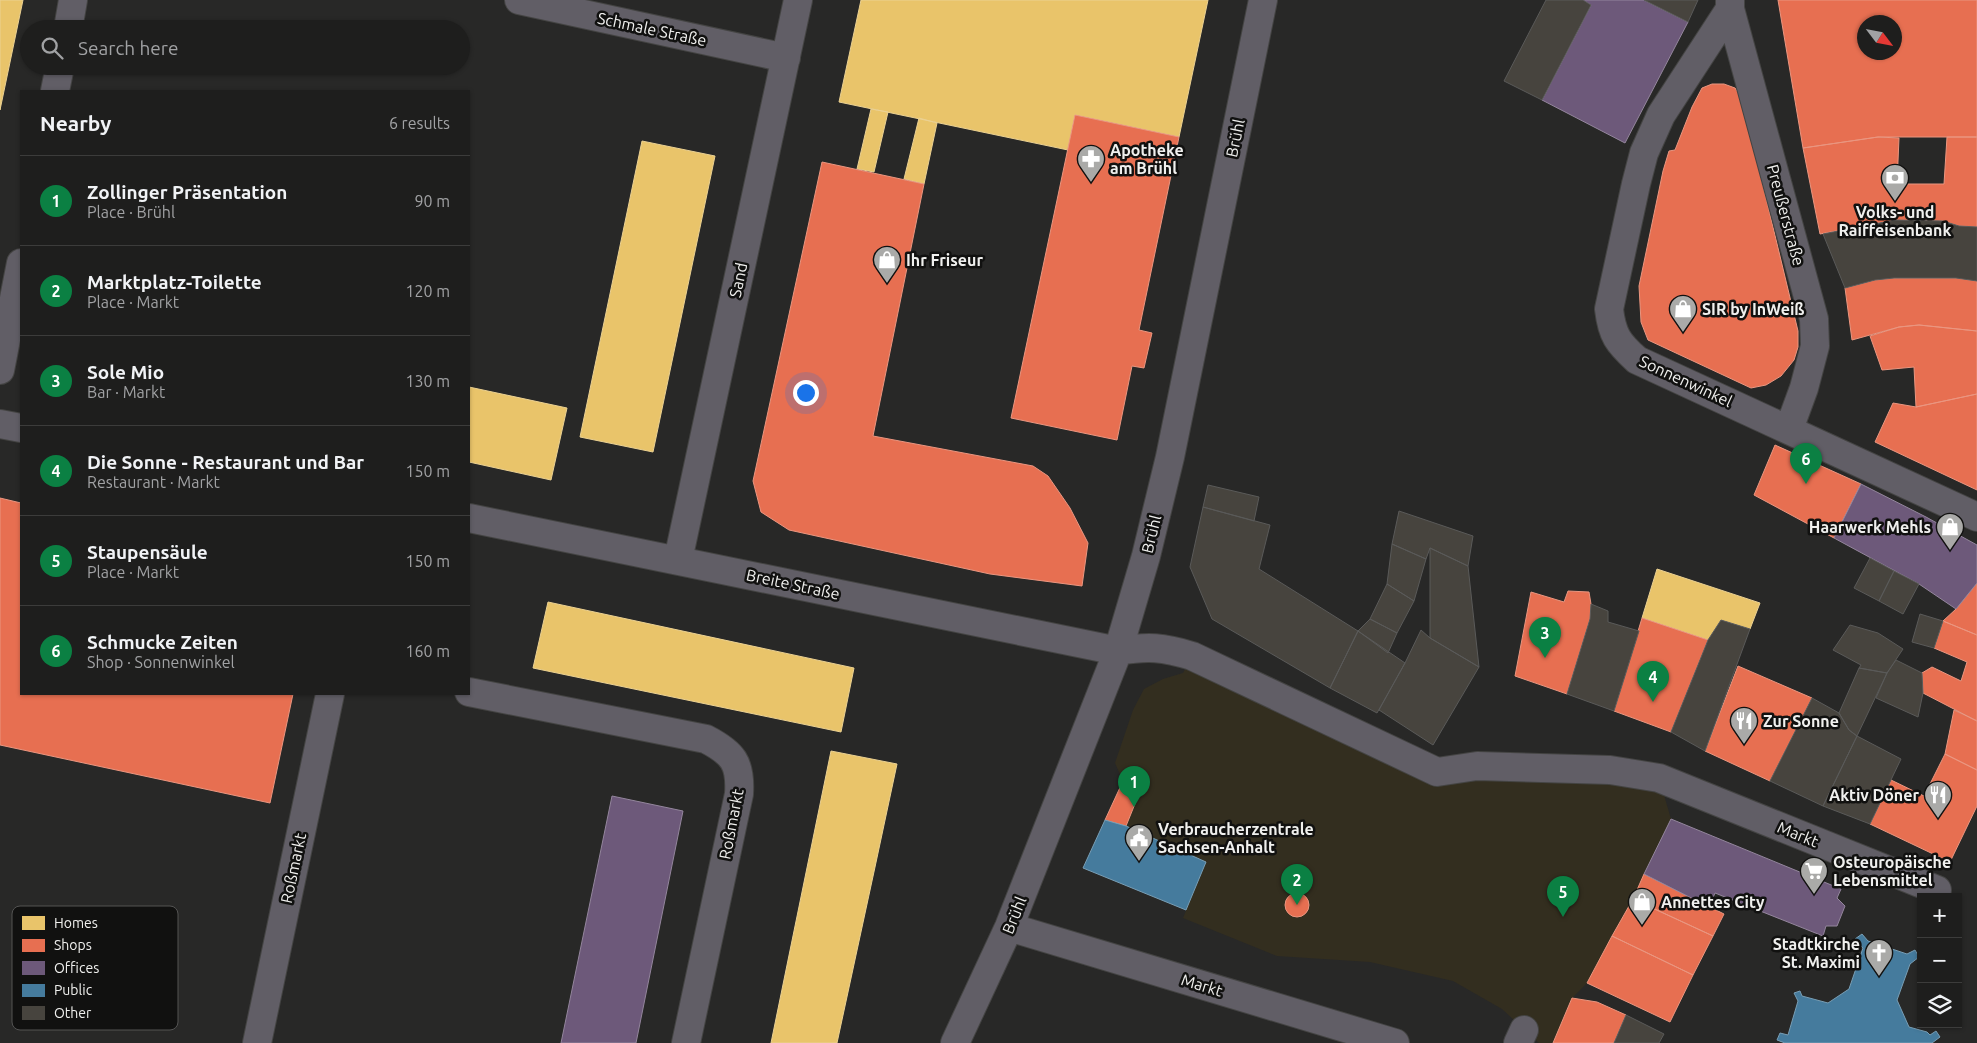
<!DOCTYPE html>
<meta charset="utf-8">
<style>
body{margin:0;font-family:Ubuntu,sans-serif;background:#262726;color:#f1f3f6}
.controls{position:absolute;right:15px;bottom:15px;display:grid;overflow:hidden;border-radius:0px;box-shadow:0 1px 4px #0004}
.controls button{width:45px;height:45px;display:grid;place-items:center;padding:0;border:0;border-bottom:1px solid #3c3c3b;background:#1e1e1d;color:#f1f3f6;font:25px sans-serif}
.compass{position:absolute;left:1857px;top:15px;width:45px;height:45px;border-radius:50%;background:#1e1e1d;box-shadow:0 1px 4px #0004;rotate:122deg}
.you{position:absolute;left:805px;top:392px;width:18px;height:18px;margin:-12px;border:4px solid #fff;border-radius:50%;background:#1a73e8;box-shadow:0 0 0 8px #1a73e833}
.badge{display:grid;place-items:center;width:32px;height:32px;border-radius:50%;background:#0b8043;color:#fff;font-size:16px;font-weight:700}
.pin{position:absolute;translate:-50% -41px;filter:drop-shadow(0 1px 2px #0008)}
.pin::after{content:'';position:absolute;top:26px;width:18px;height:15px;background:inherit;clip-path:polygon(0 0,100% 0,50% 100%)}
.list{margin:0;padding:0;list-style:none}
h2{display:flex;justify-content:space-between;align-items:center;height:65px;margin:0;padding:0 20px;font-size:21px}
h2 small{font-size:16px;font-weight:400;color:#a1a2a4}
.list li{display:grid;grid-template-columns:32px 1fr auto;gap:15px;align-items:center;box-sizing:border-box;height:90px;padding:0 20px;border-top:1px solid #3c3c3b}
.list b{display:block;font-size:19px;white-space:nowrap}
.list p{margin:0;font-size:16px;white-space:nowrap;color:#a1a2a4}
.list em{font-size:16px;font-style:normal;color:#a1a2a4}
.icon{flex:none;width:28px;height:28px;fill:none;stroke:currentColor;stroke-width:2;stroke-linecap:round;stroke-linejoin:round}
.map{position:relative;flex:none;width:1977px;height:1043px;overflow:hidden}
.search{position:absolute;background:#1e1e1d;box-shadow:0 1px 4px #0004;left:20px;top:20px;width:450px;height:55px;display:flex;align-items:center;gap:12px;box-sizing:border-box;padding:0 18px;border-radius:28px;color:#a1a2a4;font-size:19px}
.panel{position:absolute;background:#1e1e1d;box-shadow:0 1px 4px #0004;left:20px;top:90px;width:450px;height:605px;border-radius:0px}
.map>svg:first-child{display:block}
.commercial{fill:#332e1f}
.homes{fill:#e9c46a;stroke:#ebd192}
.shops{fill:#e76f51;stroke:#ea9680;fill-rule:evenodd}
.offices{fill:#6d597a;stroke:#94869d}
.public{fill:#457b9d;stroke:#789eb5}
.building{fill:#47443e;stroke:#5a5a59}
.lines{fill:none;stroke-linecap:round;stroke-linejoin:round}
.street-casing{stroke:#444443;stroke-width:30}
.street{stroke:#615e66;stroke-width:28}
.labels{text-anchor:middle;stroke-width:5;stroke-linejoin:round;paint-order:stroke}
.street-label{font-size:16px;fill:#f0f0ee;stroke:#111110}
.poi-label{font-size:16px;font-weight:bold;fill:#f0f0ee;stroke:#111110;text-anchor:start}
.key{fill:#111110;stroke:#545453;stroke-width:1}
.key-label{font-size:14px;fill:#f0f0ee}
</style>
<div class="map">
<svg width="1977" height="1043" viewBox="0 0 1977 1043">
<rect width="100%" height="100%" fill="#282827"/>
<path class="commercial" d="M 1192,656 L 1437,772 L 1659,778 L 1671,819 L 1633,899 L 1587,983 L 1572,998 L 1553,1043 L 1539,1043 L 1502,1009 L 1453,981 L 1370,962 L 1277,956 L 1183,918 L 1206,862 L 1126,826 L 1141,789 L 1139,782 L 1131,778 L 1123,781 L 1115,763 L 1133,710 L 1144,689 L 1163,679 L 1183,673 Z"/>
<path class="homes" d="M 0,0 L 23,0 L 0,110 Z
M 861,0 L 1208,0 L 1179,137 L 1075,115 L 1068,150 L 839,102 Z
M 871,109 L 888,112 L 874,172 L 857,169 Z
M 919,118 L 937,123 L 924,184 L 904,179 Z
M 642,141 L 715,156 L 653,452 L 580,437 Z
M 469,387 L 567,408 L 551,480 L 469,462 Z
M 1657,569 L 1760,603 L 1750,629 L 1721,620 L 1708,640 L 1642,618 Z
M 548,602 L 854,668 L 841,732 L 533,668 Z
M 831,751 L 897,764 L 875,867 L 837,1043 L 771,1043 Z"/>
<path class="shops" d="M 1778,0 L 1977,0 L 1977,137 L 1878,137 L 1803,148 ZM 1864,22 L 1894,22 L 1894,52 L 1864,52 Z
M 1712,84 L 1724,84 L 1735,88 L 1742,98 L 1798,331 L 1798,347 L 1794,360 L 1781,376 L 1766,385 L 1751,388 L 1648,340 L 1641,322 L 1639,286 L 1663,171 L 1669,151 L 1675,150 L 1692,107 L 1702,88 Z
M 1075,115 L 1179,137 L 1139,330 L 1152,333 L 1144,368 L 1132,366 L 1117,440 L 1011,418 Z
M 1878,137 L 1899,138 L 1897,184 L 1944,184 L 1947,137 L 1977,137 L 1977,227 L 1959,226 L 1943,221 L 1895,220 L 1820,234 L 1803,148 Z
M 822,162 L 924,184 L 873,436 L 1033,466 L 1048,476 L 1070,508 L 1088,543 L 1082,586 L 990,574 L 789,530 L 761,512 L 753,481 Z
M 1894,278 L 1956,278 L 1977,281 L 1977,331 L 1919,325 L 1899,327 L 1852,340 L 1845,288 L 1875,280 Z
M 1919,325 L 1977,331 L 1977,394 L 1916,407 L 1914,367 L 1882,370 L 1870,336 L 1899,327 Z
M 1977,394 L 1977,490 L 1875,442 L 1893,403 L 1916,407 Z
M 1775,445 L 1861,484 L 1834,538 L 1754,495 Z
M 0,498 L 21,503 L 21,694 L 293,694 L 270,803 L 0,745 Z
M 1977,583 L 1977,635 L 1943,621 L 1956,609 Z
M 1568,591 L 1589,592 L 1591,604 L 1590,619 L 1567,694 L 1515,676 L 1531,592 L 1564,602 Z
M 1642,618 L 1708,640 L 1671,732 L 1614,711 Z
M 1943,621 L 1977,635 L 1977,721 L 1923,693 L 1922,673 L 1932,667 L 1961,681 L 1967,662 L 1934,648 Z
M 1738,666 L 1812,698 L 1770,781 L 1705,751 Z
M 1954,710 L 1977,721 L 1977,770 L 1945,754 Z
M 1945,754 L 1977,770 L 1977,806 L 1950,862 L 1870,824 L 1891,780 L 1924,796 Z
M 1129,778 L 1139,782 L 1141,789 L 1126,826 L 1105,820 L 1123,781 Z
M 1644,874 L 1724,914 L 1713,936 L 1633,899 Z
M1285 905a12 12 0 1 1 24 0a12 12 0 1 1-24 0Z
M 1633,899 L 1713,936 L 1693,975 L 1612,936 Z
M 1612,936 L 1693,975 L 1670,1022 L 1587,983 Z
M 1572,998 L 1597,1002 L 1626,1015 L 1614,1043 L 1553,1043 Z"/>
<path class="offices" d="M 1583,0 L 1644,0 L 1688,22 L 1625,143 L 1542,100 L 1591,5 Z
M 1861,484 L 1926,517 L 1977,545 L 1977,583 L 1956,609 L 1919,584 L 1834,538 Z
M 612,796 L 683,811 L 636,1043 L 561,1043 Z
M 1671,819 L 1841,889 L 1837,898 L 1845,906 L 1837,926 L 1826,926 L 1823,936 L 1715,893 L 1709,907 L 1644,874 Z"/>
<path class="public" d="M 1105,820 L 1126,826 L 1206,862 L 1186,910 L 1083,868 Z
M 1862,934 L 1868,941 L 1907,954 L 1915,950 L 1919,957 L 1910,964 L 1897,1000 L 1909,1027 L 1927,1032 L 1930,1035 L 1936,1031 L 1940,1037 L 1932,1043 L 1785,1043 L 1777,1040 L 1780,1033 L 1788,1035 L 1798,1001 L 1794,993 L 1800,991 L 1802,996 L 1828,1003 L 1849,989 L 1863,948 L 1855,939 Z"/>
<path class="building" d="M 1546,0 L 1583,0 L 1591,5 L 1542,100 L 1504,81 Z
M 1644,0 L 1698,0 L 1688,22 Z
M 1895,220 L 1943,221 L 1959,226 L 1977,227 L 1977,281 L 1956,278 L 1894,278 L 1875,280 L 1845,288 L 1823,234 Z
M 1208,485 L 1259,497 L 1254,521 L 1203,507 Z
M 1203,507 L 1270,525 L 1259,569 L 1358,631 L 1330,688 L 1212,619 L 1190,567 Z
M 1399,511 L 1473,536 L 1468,566 L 1430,548 L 1426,559 L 1392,544 Z
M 1392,544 L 1426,559 L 1414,601 L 1387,584 Z
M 1430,548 L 1468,566 L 1479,667 L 1430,638 Z
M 1870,558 L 1894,571 L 1879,601 L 1854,588 Z
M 1894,571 L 1919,584 L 1903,614 L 1879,601 Z
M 1387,584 L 1414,601 L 1397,633 L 1370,619 Z
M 1591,604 L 1608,611 L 1608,622 L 1639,631 L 1614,711 L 1567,694 L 1590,619 Z
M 1920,614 L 1943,621 L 1934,648 L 1912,642 Z
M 1370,619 L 1397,633 L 1388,653 L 1358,631 Z
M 1721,620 L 1750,629 L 1705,751 L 1671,732 L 1708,640 Z
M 1850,625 L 1878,633 L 1903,649 L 1887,673 L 1859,668 L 1861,665 L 1833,650 Z
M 1421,630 L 1430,638 L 1479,667 L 1433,745 L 1379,710 L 1405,663 Z
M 1358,631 L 1405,663 L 1377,713 L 1330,688 Z
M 1896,660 L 1922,673 L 1923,693 L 1918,717 L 1876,698 L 1887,673 Z
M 1859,668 L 1887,673 L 1857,736 L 1849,730 L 1839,713 Z
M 1812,698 L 1839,713 L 1849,730 L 1857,736 L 1823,806 L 1770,781 Z
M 1857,736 L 1901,759 L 1870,824 L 1823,806 Z
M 1626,1015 L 1664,1034 L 1659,1043 L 1614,1043 Z"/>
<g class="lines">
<defs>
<path id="street" d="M 519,0 L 786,58
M 1730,0 L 1730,9 L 1814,319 L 1815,346 L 1804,388 L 1789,429
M 1730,9 L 1661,115 L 1644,153 L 1636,184 L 1609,309 C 1612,335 1618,343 1637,360 L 1977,517
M 68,29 L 73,0
M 55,91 L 60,66
M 0,370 L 21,263
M 0,424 L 21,428
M 469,518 L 1118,651 C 1148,646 1163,647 1192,656 L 1437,772 L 1477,766 L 1610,770 L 1659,778 L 1937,890
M 678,560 L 798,0
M 469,692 L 706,739 C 733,753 741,763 739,794 L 686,1043
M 1009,927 L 1395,1043
M 257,1043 L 330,694
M 955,1043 L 1009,927 L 1118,651 L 1146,556 L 1170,457 L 1263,0
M 1518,1043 L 1524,1030"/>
</defs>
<use href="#street" class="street-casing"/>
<use href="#street" class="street"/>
</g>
<defs>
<symbol id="pharmacy-pin" viewBox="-11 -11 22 30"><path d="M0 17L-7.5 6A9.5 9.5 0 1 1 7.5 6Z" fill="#aaaaa8" stroke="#111110"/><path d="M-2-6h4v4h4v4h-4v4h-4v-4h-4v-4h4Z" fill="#fff"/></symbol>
<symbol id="bank-pin" viewBox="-11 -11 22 30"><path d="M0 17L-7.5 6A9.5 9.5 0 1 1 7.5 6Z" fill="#aaaaa8" stroke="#111110"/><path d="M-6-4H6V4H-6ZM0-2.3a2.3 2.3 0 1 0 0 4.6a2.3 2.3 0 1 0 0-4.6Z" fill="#fff"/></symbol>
<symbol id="shop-pin" viewBox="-11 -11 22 30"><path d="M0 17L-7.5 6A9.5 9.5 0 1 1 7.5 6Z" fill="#aaaaa8" stroke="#111110"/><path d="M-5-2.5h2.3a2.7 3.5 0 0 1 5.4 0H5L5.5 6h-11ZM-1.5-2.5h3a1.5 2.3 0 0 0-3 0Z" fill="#fff"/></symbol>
<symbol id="restaurant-pin" viewBox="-11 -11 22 30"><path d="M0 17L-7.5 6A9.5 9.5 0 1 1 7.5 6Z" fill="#aaaaa8" stroke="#111110"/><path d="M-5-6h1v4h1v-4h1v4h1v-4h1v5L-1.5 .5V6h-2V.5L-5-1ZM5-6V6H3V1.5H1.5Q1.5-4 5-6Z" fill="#fff"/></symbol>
<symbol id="civic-pin" viewBox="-11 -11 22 30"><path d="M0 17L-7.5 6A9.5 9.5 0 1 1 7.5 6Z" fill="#aaaaa8" stroke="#111110"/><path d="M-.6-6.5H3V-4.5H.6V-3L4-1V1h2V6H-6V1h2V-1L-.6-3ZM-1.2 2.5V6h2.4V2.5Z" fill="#fff"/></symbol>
<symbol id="supermarket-pin" viewBox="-11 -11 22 30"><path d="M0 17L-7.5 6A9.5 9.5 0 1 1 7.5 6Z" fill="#aaaaa8" stroke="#111110"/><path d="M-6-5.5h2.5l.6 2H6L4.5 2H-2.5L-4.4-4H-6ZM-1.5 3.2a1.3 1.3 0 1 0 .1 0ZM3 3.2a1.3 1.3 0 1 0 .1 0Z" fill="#fff"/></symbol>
<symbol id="church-pin" viewBox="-11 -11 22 30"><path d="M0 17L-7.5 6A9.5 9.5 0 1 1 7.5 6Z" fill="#aaaaa8" stroke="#111110"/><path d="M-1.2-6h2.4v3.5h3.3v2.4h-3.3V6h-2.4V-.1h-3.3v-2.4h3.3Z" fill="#fff"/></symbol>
</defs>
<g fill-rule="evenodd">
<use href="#pharmacy-pin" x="1075" y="143" width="32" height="43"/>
<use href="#bank-pin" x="1879" y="162" width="32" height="43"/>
<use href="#shop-pin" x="871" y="244" width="32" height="43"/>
<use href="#shop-pin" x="1667" y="293" width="32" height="43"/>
<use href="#shop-pin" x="1934" y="511" width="32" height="43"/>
<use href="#restaurant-pin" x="1728" y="705" width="32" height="43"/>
<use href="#restaurant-pin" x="1922" y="779" width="32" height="43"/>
<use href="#civic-pin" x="1123" y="822" width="32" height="43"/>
<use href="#supermarket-pin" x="1798" y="855" width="32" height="43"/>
<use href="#shop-pin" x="1626" y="886" width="32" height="43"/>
<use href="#church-pin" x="1863" y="937" width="32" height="43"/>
</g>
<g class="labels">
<g class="street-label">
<text transform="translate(652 29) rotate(12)" y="6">Schmale Straße</text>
<text transform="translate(1235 138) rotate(-78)" y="6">Brühl</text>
<text transform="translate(1786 215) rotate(75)" y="6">Preußerstraße</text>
<text transform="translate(738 280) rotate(-78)" y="6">Sand</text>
<text transform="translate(1686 381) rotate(25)" y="6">Sonnenwinkel</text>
<text transform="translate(1151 534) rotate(-76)" y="6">Brühl</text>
<text transform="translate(793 584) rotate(12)" y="6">Breite Straße</text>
<text transform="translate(731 824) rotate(-79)" y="6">Roßmarkt</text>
<text transform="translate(1798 834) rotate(22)" y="6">Markt</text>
<text transform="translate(293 868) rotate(-78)" y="6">Roßmarkt</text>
<text transform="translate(1014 915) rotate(-68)" y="6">Brühl</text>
<text transform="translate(1202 985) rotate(17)" y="6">Markt</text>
</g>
<g class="poi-label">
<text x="1110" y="156">Apotheke<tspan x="1110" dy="18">am Brühl</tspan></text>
<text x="1895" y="218" text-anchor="middle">Volks- und<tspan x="1895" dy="18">Raiffeisenbank</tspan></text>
<text x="906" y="266">Ihr Friseur</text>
<text x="1702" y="315">SIR by InWeiß</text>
<text x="1931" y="533" text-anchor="end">Haarwerk Mehls</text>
<text x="1763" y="727">Zur Sonne</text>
<text x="1919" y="801" text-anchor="end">Aktiv Döner</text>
<text x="1158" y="835">Verbraucherzentrale<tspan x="1158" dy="18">Sachsen-Anhalt</tspan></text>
<text x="1833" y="868">Osteuropäische<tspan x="1833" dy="18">Lebensmittel</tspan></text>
<text x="1661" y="908">Annettes City</text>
<text x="1860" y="950" text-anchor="end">Stadtkirche<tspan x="1860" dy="18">St. Maximi</tspan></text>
</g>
</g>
<rect x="12" y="906" width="166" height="124" rx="8" class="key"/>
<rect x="22" y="916" width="23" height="14" fill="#e9c46a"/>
<rect x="22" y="939" width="23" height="13" fill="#e76f51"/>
<rect x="22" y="961" width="23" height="14" fill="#6d597a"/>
<rect x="22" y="984" width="23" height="13" fill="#457b9d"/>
<rect x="22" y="1006" width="23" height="14" fill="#47443e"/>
<g class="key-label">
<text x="54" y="928">Homes</text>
<text x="54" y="950">Shops</text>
<text x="54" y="973">Offices</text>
<text x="54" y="995">Public</text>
<text x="54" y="1018">Other</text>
</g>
</svg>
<div class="controls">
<button>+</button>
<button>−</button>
<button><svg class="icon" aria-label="layers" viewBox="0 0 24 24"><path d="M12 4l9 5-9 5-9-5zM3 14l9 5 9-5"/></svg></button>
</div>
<svg class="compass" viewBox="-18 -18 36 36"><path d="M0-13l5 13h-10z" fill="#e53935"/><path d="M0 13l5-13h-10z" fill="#a1a2a4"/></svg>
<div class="you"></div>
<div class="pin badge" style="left:1134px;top:807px">1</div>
<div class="pin badge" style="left:1297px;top:905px">2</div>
<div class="pin badge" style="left:1545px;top:658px">3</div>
<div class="pin badge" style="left:1653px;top:702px">4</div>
<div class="pin badge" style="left:1563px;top:917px">5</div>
<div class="pin badge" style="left:1806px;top:484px">6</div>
<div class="search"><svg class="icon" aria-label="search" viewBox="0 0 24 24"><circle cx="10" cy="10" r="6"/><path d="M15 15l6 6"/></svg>Search here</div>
<section class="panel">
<h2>Nearby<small>6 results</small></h2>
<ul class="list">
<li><span class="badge">1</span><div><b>Zollinger Präsentation</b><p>Place · Brühl</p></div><em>90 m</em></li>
<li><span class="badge">2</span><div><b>Marktplatz-Toilette</b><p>Place · Markt</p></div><em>120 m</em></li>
<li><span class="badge">3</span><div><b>Sole Mio</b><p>Bar · Markt</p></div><em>130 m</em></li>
<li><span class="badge">4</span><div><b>Die Sonne - Restaurant und Bar</b><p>Restaurant · Markt</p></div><em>150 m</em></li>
<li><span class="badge">5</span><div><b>Staupensäule</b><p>Place · Markt</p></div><em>150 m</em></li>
<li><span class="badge">6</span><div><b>Schmucke Zeiten</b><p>Shop · Sonnenwinkel</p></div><em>160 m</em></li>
</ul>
</section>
</div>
